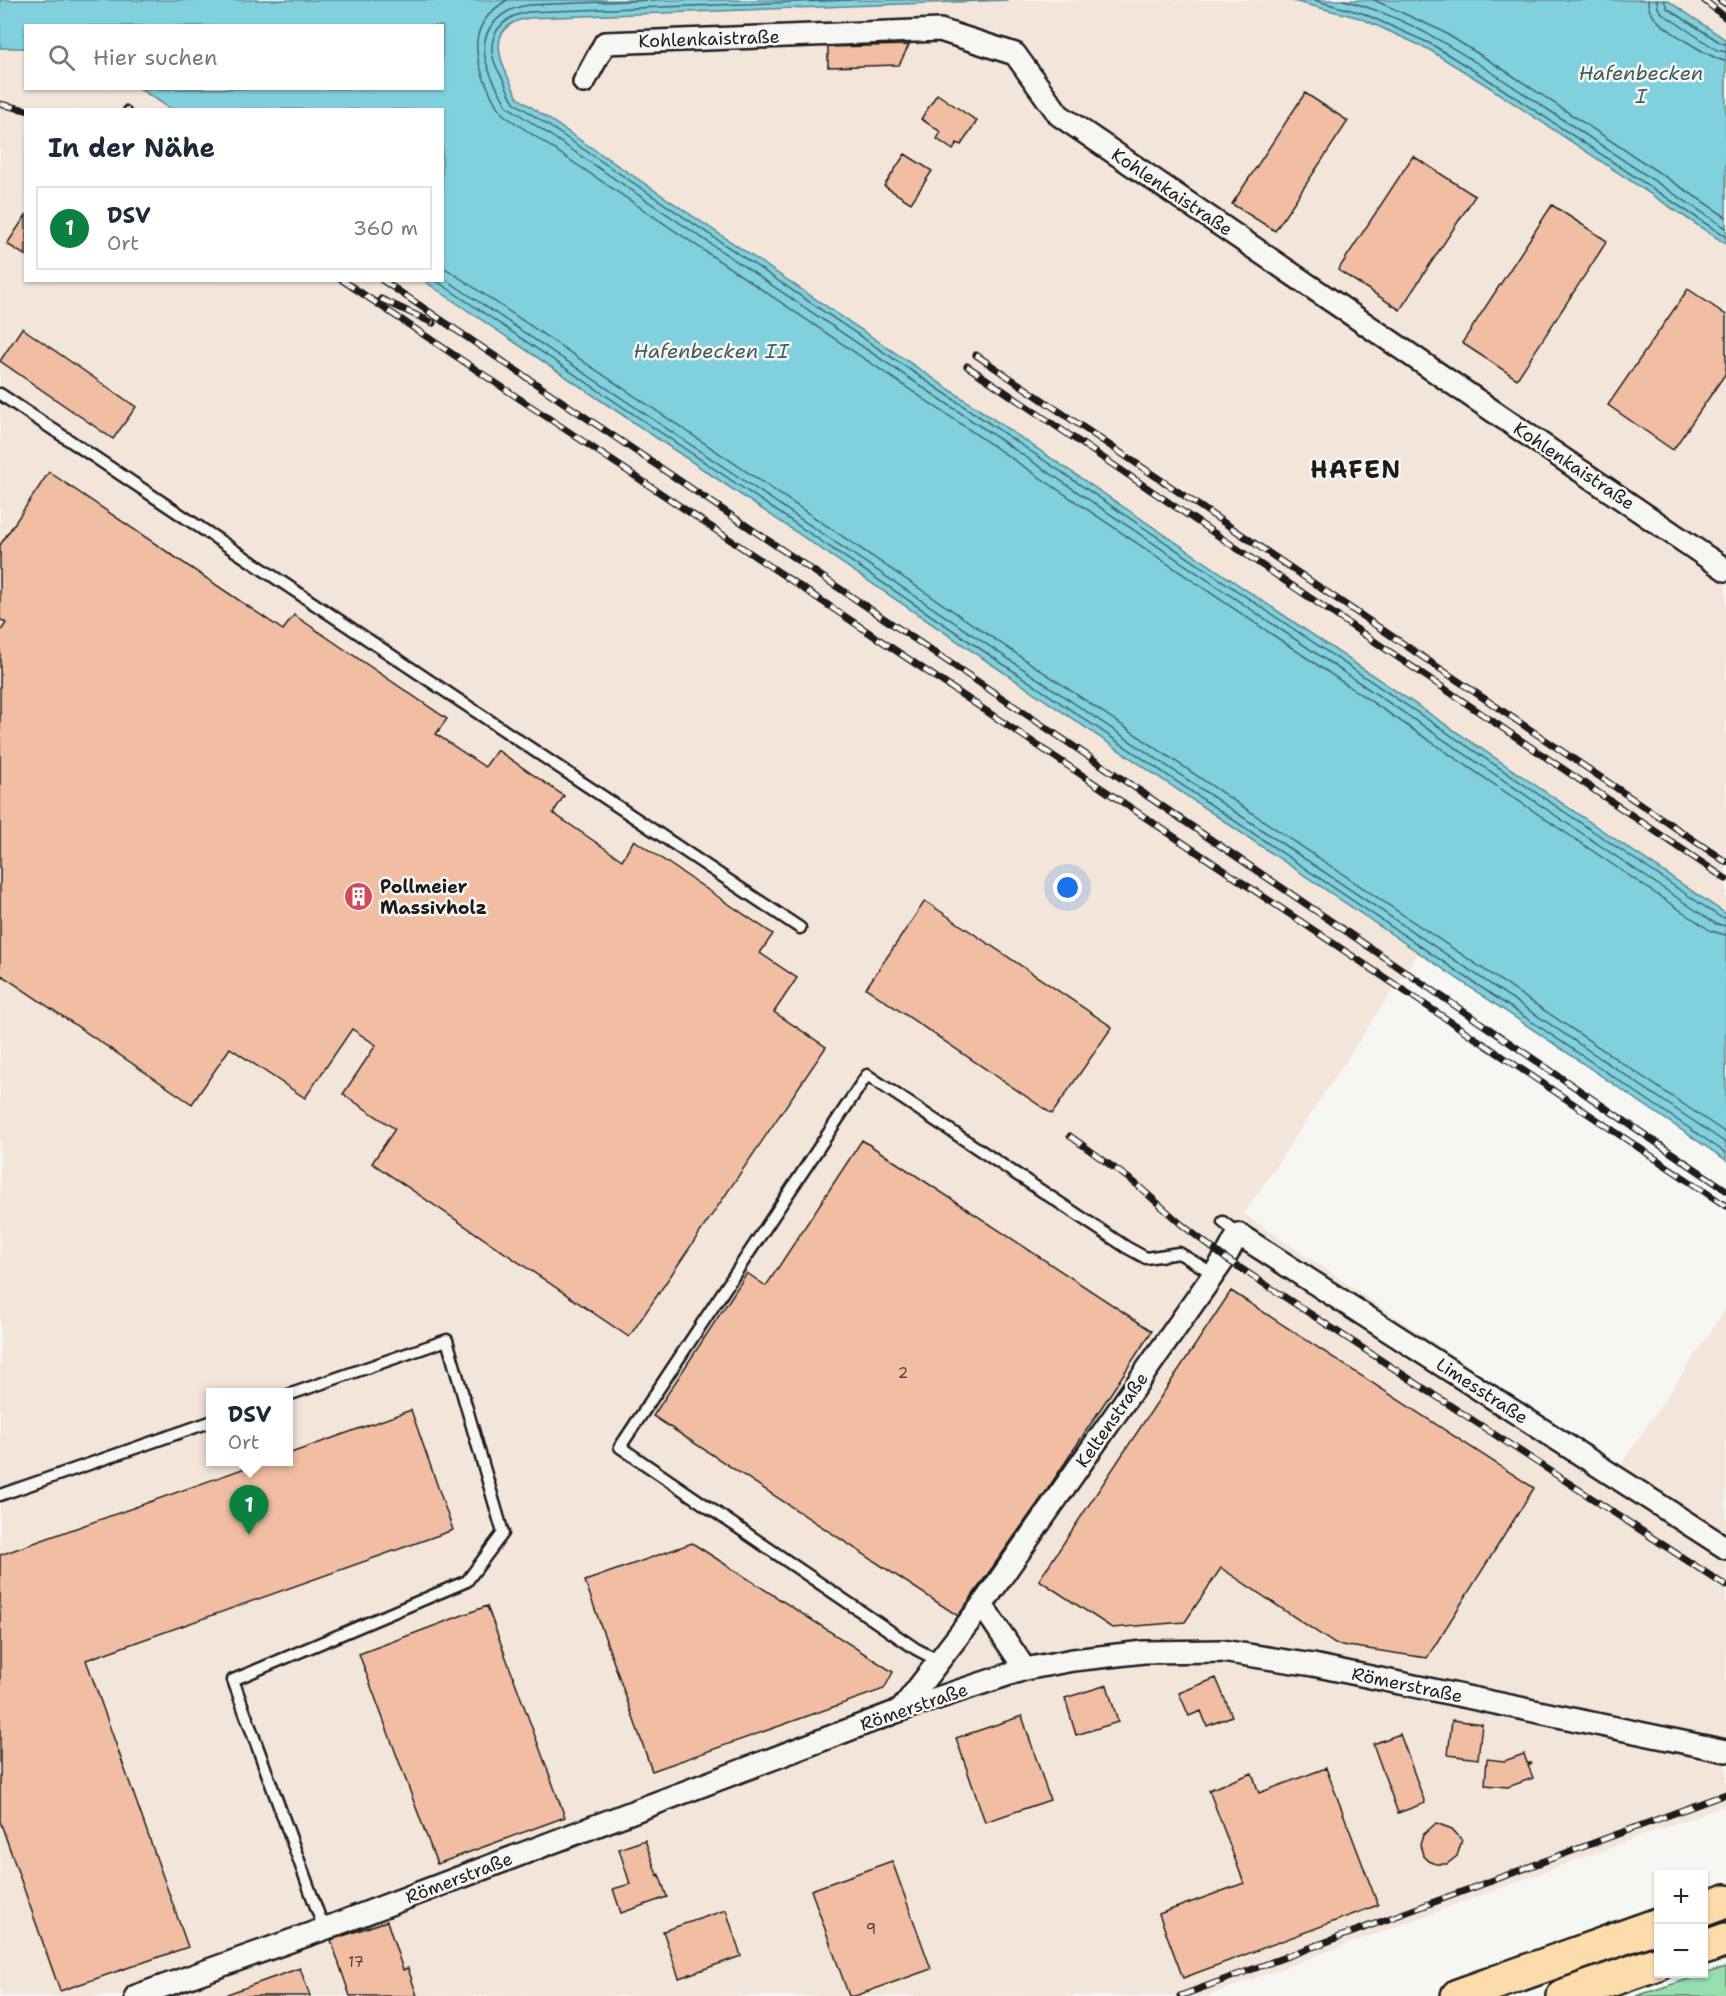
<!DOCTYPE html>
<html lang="de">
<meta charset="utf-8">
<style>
body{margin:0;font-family:"Shantell Sans",sans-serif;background:#f6f6f7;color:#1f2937}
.controls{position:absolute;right:18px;bottom:18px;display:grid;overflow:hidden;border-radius:0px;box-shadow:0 2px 4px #0004}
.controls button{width:54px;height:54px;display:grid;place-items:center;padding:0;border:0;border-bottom:2px solid #e0e1e3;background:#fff;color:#1f2937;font:30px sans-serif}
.you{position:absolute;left:1068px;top:888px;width:21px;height:21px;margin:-15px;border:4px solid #fff;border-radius:50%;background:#1a73e8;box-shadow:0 0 0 9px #1a73e833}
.badge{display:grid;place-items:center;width:39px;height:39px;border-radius:50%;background:#0b8043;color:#fff;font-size:20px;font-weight:700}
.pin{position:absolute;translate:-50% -50px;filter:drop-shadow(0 2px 3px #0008)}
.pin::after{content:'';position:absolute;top:32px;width:21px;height:18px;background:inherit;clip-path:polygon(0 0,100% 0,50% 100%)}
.popup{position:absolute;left:206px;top:1388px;width:87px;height:78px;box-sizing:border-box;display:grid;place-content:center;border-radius:0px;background:#fff;filter:drop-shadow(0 2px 4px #0005);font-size:20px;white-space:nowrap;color:#747a83}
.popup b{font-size:22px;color:#1f2937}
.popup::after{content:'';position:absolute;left:50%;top:100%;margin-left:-12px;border:12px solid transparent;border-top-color:#fff}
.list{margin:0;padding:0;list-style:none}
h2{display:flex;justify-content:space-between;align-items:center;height:78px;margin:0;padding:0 24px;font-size:26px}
h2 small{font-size:20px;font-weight:400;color:#747a83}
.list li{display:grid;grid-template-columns:39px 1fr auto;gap:18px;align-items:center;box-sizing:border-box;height:84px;margin:0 12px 12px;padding:0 12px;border:2px solid #e0e1e3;border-radius:0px}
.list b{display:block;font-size:22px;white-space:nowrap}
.list p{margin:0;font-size:20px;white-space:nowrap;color:#747a83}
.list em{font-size:20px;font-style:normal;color:#747a83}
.icon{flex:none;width:33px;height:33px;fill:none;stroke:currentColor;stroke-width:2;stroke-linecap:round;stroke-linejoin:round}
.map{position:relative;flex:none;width:1726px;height:1996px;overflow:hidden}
.search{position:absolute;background:#fff;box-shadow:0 2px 4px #0004;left:24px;top:24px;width:420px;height:66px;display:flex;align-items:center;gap:15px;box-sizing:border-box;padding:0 21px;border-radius:0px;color:#747a83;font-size:22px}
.panel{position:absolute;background:#fff;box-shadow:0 2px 4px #0004;left:24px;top:108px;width:420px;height:174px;border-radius:0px}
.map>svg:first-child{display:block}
.built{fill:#f4e5da;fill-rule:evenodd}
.green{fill:#95dead;stroke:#587d64;stroke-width:1.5}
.water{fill:#81d0dd;stroke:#598890;stroke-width:1.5}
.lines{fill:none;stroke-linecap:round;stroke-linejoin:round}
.shore{stroke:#446469;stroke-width:1.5}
.building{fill:#f1bea3;stroke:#1c1c1c;stroke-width:1.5}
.lane-casing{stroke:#1c1c1c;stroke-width:15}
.street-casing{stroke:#1c1c1c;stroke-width:26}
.primary-casing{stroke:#1c1c1c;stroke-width:38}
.lane{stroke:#f6f6f2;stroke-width:10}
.street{stroke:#f6f6f2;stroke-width:21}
.primary{stroke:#fddcac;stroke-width:33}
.rail-casing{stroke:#1c1c1c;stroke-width:7}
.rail{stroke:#f6f6f2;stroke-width:4.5;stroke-dasharray:14;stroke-linecap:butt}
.labels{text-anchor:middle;stroke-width:5;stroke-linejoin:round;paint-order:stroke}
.number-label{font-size:15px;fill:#51443e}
.street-label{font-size:18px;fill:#1c1c1c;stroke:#f6f6f2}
.poi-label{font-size:18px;font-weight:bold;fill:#1c1c1c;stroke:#f6f6f2;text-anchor:start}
.water-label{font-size:20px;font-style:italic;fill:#3f5b60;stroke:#f6f6f2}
.district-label{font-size:24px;font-weight:bold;letter-spacing:1.5px;fill:#1c1c1c;stroke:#f6f6f2}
</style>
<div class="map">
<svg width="1726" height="1996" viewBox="0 0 1726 1996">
<rect width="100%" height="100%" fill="#f6f6f2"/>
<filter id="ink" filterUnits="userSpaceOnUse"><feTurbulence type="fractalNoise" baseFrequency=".0167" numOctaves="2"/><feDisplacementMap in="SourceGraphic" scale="12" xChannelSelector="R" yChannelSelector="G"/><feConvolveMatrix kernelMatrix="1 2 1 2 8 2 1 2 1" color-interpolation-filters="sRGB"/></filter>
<g filter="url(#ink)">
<path class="built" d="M 0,0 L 1726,0 L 1726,1068 L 1456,895 L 1244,1214 L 1619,1468 L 1726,1309 L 1726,1805 L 1207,1996 L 0,1996 ZM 26,26 L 442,26 L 442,88 L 26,88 ZM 26,110 L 442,110 L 442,280 L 26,280 ZM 210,1392 L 288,1392 L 288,1462 L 210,1462 Z"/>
<path class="green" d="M 1726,1967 L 1726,1996 L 1636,1996 Z"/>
<path class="water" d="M 0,0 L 1009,0 L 529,18 C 479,26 504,69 518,98 L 1726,914 L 1726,1160 L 424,281 L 442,280 L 442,110 L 171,109 L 140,89 L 442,88 L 442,26 L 26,26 L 25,48 L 0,48 Z
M 1289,0 L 1667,0 L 1726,40 L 1726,244 L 1489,87 L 1428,49 L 1360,18 Z"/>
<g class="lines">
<path class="shore" d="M 507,0 C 470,23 471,51 488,88 C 493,98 496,108 505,116 L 1711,931 L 1726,935
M 654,0 L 529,5 C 505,8 484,24 484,50 C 485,68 498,90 507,106 L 1716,924 L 1726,926
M 851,0 L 528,12 C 509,15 491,28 492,50 C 492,61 499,72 504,81 C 507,89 510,96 515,103 L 1720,917 L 1726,918
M 1313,0 L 1362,13 L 1431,44 L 1492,82 L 1726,237
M 1343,0 C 1418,19 1483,67 1547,109 C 1607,149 1666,189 1726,228
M 1374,0 L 1440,30 L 1501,68 L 1726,217
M 1648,0 C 1648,7 1649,12 1654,17 C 1663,28 1713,60 1726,61
M 1657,0 L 1658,8 L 1663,14 L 1717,50 L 1726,52
M 1664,0 L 1667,8 L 1721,43 L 1726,44
M 442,266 L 1726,1133
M 442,277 L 1726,1143
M 435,280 L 1726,1153"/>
</g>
<path class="building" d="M 909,45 L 899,65 L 828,67 L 828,47 Z
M 1305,93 L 1348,121 L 1275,231 L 1232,204 Z
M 937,94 L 977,121 L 961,145 L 957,143 L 953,150 L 937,139 L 941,132 L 921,119 Z
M 905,154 L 932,171 L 911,203 L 884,186 Z
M 1413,156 L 1475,196 L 1400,310 L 1338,270 Z
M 1552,205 L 1607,241 L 1517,379 L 1462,343 Z
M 26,215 L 26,256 L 7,244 Z
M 1688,289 L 1726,315 L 1726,373 L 1673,450 L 1608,405 Z
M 22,328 L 136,407 L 113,439 L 0,361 Z
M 49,472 L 283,630 L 294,615 L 447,719 L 436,734 L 485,767 L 497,750 L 564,796 L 553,813 L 622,860 L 634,840 L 773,934 L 760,953 L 797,978 L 774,1012 L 826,1047 L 629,1337 L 372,1163 L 395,1129 L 343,1094 L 376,1045 L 352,1029 L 305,1098 L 230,1048 L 192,1104 L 0,974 L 0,632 L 6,623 L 0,619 L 0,545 Z
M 925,901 L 1112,1027 L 1052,1114 L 866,988 Z
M 862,1140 L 1152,1331 L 1047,1490 L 958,1616 L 653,1416 L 747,1273 L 766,1286 Z
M 1231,1291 L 1534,1488 L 1427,1658 L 1335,1644 L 1221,1568 L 1185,1622 L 1112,1628 L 1039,1580 Z
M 411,1410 L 453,1530 L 86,1660 L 188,1947 L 60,1991 L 0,1821 L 0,1555 L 265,1461 L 288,1461 L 288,1454 Z
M 692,1543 L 893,1672 L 884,1689 L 652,1771 L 585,1581 Z
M 487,1606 L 565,1817 L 437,1864 L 359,1654 Z
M 1216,1678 L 1232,1716 L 1207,1726 L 1201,1711 L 1189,1716 L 1179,1693 Z
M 1107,1685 L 1118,1722 L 1076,1735 L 1065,1698 Z
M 1022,1716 L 1050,1800 L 985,1822 L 956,1738 Z
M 1452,1720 L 1482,1724 L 1478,1759 L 1448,1755 Z
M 1400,1734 L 1425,1803 L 1398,1813 L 1373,1744 Z
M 1524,1754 L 1527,1763 L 1532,1763 L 1528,1765 L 1533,1778 L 1508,1787 L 1485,1785 L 1487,1759 L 1504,1761 Z
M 1326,1768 L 1378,1905 L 1183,1978 L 1159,1914 L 1244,1883 L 1209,1790 L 1252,1773 L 1259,1793 Z
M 1436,1823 L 1452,1829 L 1462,1840 L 1457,1856 L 1447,1864 L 1436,1864 L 1429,1861 L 1423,1855 L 1420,1845 L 1423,1835 Z
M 645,1840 L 657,1875 L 659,1874 L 667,1897 L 621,1913 L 613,1889 L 630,1884 L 619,1849 Z
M 892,1861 L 931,1969 L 855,1996 L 849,1996 L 811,1890 Z
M 726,1910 L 741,1956 L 679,1978 L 663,1931 Z
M 387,1921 L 403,1970 L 408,1968 L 417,1996 L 350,1996 L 331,1940 Z
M 300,1968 L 310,1996 L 227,1996 L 227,1994 Z"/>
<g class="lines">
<defs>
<path id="lane" d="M 0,394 L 800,928
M 1223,1222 L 1238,1234
M 288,1395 L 447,1340 L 503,1533 L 467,1581 L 233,1680 L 324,1929
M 0,1495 L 210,1422
M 939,1661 L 916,1649 L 620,1447 L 867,1075 L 1126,1247 L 1146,1258 L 1179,1253 L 1214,1274"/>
<path id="street" d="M 584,82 L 605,43 L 940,30 L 1015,54 L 1059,115 L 1726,570
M 982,1605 L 1025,1669
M 901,1710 L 982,1605 L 1225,1258 L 1238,1234 L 1726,1548
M 136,1996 L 324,1929 L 901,1710 L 1025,1669 L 1073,1660 L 1144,1652 L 1222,1651 L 1313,1665 L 1726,1751"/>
<path id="primary" d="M 1704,1909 L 1726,1901
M 1704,1948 L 1726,1940
M 1458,1996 L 1658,1925
M 1564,1996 L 1658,1963"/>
</defs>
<use href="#lane" class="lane-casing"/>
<use href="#street" class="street-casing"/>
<use href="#primary" class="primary-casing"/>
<use href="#lane" class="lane"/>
<use href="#street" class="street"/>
<use href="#primary" class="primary"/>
<defs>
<path id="rail" d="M 1704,0 L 1726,18
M 1720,0 L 1726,4
M 0,104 L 26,110
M 126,108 L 128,110
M 342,280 L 1726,1206
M 382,280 L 1134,787 L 1726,1190
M 381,299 L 433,323
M 976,355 L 1726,862
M 967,366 L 1726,879
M 1070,1136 L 1135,1183 L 1181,1224 L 1225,1258 L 1726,1586
M 1180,1996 L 1726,1794"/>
</defs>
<use href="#rail" class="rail-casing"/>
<use href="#rail" class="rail"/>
</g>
</g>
<defs>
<symbol id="building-disc" viewBox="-11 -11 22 22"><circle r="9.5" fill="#d1495b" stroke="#f6f6f2"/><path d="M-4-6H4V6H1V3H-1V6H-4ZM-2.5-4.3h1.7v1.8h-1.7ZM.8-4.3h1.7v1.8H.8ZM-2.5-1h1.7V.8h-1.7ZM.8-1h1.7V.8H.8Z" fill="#fff"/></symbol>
</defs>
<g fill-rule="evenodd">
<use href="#building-disc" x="342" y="880" width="33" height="33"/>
</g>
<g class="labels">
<g class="number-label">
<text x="903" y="1378">2</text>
<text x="871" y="1934">9</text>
<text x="356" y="1967">17</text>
</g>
<g class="street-label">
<text transform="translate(709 39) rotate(-2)" y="6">Kohlenkaistraße</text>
<text transform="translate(1172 192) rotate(34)" y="6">Kohlenkaistraße</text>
<text transform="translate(1574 466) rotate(34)" y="6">Kohlenkaistraße</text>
<text transform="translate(1482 1391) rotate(33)" y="6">Limesstraße</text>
<text transform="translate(1112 1420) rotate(-55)" y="6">Keltenstraße</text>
<text transform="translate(1407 1685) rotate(12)" y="6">Römerstraße</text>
<text transform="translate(914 1707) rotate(-19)" y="6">Römerstraße</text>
<text transform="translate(459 1878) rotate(-21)" y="6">Römerstraße</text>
</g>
<g class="poi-label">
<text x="380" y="893">Pollmeier<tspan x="380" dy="21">Massivholz</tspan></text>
</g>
<g class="water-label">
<text x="1641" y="80">Hafenbecken<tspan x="1641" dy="23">I</tspan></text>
<text x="711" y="358">Hafenbecken II</text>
</g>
<g class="district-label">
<text x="1356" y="478">HAFEN</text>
</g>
</g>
</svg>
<div class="controls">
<button>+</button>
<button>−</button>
</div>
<div class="you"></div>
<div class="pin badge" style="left:249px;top:1535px">1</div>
<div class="popup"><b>DSV</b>Ort</div>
<div class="search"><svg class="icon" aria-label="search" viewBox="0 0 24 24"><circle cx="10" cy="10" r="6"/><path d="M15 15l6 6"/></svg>Hier suchen</div>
<section class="panel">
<h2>In der Nähe<small></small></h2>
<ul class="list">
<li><span class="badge">1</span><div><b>DSV</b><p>Ort</p></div><em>360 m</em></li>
</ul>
</section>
</div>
